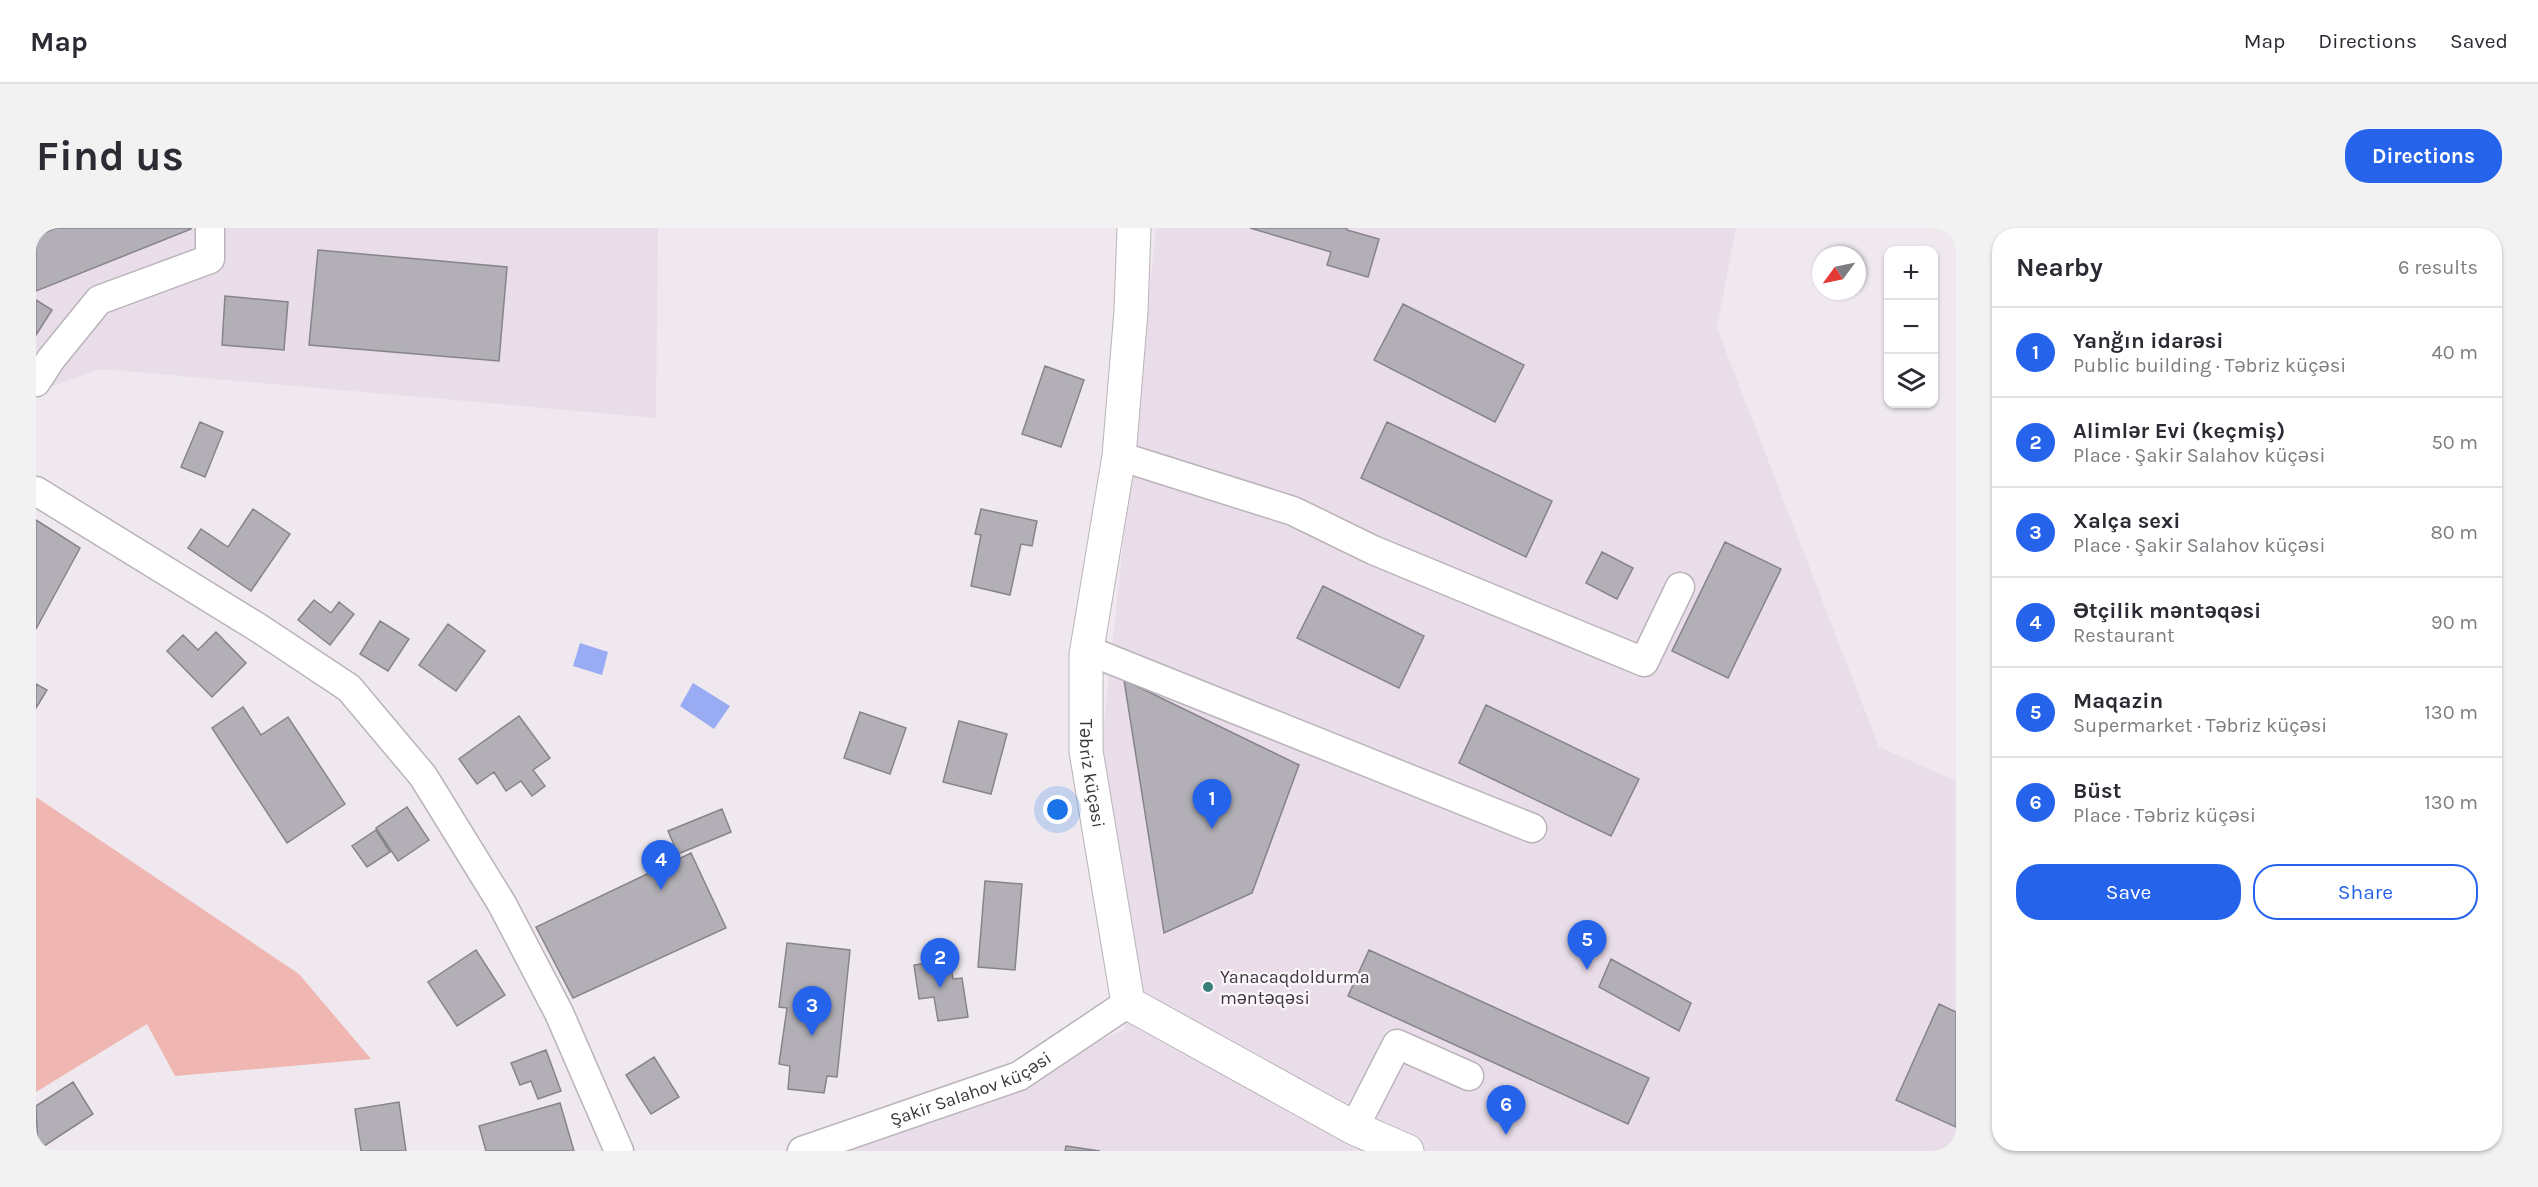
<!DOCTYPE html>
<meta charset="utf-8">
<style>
body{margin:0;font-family:Karla,sans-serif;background:#f2f2f3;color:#2b2b33}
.controls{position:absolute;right:18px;top:18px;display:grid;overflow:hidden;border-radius:12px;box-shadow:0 2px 4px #0004}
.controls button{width:54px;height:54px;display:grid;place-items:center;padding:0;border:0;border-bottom:2px solid #e1e1e2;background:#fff;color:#2b2b33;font:30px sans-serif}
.compass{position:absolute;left:1776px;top:18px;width:54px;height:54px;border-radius:50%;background:#fff;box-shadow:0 2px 4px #0004;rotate:237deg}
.you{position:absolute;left:1022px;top:582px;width:21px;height:21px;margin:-15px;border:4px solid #fff;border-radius:50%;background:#1a73e8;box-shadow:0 0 0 9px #1a73e833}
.badge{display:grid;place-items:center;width:39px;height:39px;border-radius:50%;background:#2563eb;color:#fff;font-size:20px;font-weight:700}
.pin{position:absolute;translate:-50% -50px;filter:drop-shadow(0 2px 3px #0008)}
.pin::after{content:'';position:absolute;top:32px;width:21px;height:18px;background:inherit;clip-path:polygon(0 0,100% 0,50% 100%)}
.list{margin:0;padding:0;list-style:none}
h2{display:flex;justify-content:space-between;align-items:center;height:78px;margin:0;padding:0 24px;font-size:26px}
h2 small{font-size:20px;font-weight:400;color:#7c7c81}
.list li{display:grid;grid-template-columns:39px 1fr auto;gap:18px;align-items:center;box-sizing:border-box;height:90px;padding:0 24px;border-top:2px solid #e1e1e2}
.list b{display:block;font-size:22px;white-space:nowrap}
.list p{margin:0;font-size:20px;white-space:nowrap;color:#7c7c81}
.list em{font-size:20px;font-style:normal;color:#7c7c81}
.actions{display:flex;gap:12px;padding:18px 24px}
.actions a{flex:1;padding:14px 0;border:2px solid #2563eb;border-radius:24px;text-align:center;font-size:21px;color:#2563eb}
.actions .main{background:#2563eb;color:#fff}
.icon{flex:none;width:33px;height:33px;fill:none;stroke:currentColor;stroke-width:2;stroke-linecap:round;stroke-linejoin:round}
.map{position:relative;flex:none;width:1920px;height:923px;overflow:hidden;border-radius:24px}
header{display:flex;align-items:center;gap:36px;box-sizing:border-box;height:84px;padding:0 30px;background:#fff;border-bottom:2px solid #e1e1e2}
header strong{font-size:28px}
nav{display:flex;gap:33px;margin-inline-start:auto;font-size:21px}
.intro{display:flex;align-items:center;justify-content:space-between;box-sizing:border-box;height:144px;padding:0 36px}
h1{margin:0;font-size:42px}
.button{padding:15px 27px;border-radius:24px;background:#2563eb;color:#fff;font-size:21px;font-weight:700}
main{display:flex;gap:36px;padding:0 36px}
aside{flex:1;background:#fff;border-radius:24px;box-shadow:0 2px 4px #0004}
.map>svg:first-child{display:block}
.built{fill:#e9dde9}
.green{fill:#efb6b2}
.water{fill:#98abf3}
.building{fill:#b2b0b6;stroke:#86848a;stroke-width:1.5}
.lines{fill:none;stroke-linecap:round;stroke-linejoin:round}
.minor-casing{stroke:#bab4ba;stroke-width:31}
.major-casing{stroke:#bab4ba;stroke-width:35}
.minor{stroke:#fff;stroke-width:28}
.major{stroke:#fff;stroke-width:33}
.poi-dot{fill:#377f7a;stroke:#fcf6fc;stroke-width:2}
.labels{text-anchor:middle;stroke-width:4.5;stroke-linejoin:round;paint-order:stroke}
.street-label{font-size:18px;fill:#3a383a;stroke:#fcf6fc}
.poi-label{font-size:18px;fill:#3a383a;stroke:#fcf6fc;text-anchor:start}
</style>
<header>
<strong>Map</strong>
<nav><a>Map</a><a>Directions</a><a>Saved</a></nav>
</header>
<div class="intro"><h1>Find us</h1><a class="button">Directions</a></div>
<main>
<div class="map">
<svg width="1920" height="923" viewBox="0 0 1920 923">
<rect width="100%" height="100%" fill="#efe9ef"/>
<path class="built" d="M 0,0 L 622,0 L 620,190 L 65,141 L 0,164 Z
M 1120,0 L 1700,0 L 1681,100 L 1843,519 L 1920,553 L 1920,923 L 815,923 L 1089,801 L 1065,525 Z"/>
<path class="green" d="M 0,569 L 263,746 L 335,831 L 139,848 L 111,796 L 0,864 Z"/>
<path class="water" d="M 544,415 L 572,424 L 566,447 L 537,438 Z
M 657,455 L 694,478 L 678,501 L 644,478 Z"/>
<path class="building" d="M 20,0 L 155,0 L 155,1 L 0,63 L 0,8 Z
M 1214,0 L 1311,0 L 1311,2 L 1343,11 L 1332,49 L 1291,37 L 1295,24 Z
M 282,22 L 471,39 L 463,133 L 273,117 Z
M 189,68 L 252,74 L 248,122 L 186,117 Z
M 0,72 L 16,82 L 0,107 Z
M 1367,76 L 1488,137 L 1459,194 L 1338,132 Z
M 1009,138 L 1048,152 L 1025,219 L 986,206 Z
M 164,194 L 187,204 L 169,249 L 145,239 Z
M 1351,194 L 1516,273 L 1490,329 L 1325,250 Z
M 217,281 L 254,306 L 215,363 L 152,320 L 165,301 L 192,319 Z
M 945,281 L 1001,293 L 996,318 L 985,316 L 974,367 L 935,358 L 945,307 L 939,306 Z
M 0,292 L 44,320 L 0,401 Z
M 1689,314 L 1745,341 L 1692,450 L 1636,423 Z
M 1566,324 L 1597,340 L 1581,371 L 1550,355 Z
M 1287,358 L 1388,408 L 1363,460 L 1261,410 Z
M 278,372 L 295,385 L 303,374 L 318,386 L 294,417 L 262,392 Z
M 344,393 L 373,411 L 352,443 L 324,426 Z
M 412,396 L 449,423 L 420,463 L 383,437 Z
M 180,404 L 210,435 L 176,469 L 131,423 L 147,407 L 162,422 Z
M 1088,452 L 1263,537 L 1216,665 L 1128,705 Z
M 0,456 L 11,462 L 0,480 Z
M 1450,477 L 1603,551 L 1575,608 L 1423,535 Z
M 207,479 L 225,507 L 252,489 L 309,576 L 251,615 L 176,500 Z
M 824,484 L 870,500 L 854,546 L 808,530 Z
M 483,488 L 514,530 L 497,542 L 509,558 L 496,568 L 485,553 L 470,563 L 458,544 L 441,556 L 423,531 Z
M 923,493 L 971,506 L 955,566 L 907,554 Z
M 371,579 L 393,612 L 362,633 L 340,600 Z
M 686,581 L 695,604 L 642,626 L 632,603 Z
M 340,602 L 354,624 L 331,639 L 316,618 Z
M 655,625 L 690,700 L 537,770 L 500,699 Z
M 949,653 L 986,656 L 979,742 L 942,739 Z
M 751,715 L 814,722 L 801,849 L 791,848 L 788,865 L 752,861 L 754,838 L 743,836 L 751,780 L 743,779 Z
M 440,722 L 469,767 L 421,798 L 392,754 Z
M 1333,722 L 1613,850 L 1592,896 L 1312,768 Z
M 914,731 L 917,751 L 926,750 L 932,789 L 902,793 L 898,769 L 883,771 L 878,737 Z
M 1575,731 L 1655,775 L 1643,803 L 1563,759 Z
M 1903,776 L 1920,784 L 1920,899 L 1860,872 Z
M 510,822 L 525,863 L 502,871 L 495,853 L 484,857 L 475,835 Z
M 618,829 L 643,869 L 615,886 L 590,847 Z
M 37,854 L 57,886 L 2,922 L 0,878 Z
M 363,874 L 370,923 L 325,923 L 319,881 Z
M 524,875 L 538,923 L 450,923 L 443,898 Z
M 1030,918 L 1064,923 L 1029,923 Z"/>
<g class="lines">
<defs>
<g id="minor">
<path d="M 0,154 L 15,131 L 63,72 L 174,31 L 174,0"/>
<path d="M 1083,228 L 1257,283 L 1337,322 L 1608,434 L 1644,359"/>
<path d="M 0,263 L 221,399 L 313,460 L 387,548 L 466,676 L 523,785 L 583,923"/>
<path d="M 1051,422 L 1496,600"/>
<path d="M 1318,900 L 1361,816 L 1433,848"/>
<path id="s1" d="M 766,923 L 983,848 L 1092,775"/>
</g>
<g id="major">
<path id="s2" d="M 1098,0 L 1095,83 L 1083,228 L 1050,427 L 1050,523 L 1092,775 L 1318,900 L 1371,923"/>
</g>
</defs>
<use href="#minor" class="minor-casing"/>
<use href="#major" class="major-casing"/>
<use href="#minor" class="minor"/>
<use href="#major" class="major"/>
</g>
<circle class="poi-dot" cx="1172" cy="759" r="6"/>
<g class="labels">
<g class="street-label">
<text dy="6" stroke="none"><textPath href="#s2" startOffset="549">Təbriz küçəsi</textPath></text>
<text dy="6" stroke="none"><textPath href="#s1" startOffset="180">Şakir Salahov küçəsi</textPath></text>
</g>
<g class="poi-label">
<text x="1184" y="755">Yanacaqdoldurma<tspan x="1184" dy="21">məntəqəsi</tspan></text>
</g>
</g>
</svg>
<div class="controls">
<button>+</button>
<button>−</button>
<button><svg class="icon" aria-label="layers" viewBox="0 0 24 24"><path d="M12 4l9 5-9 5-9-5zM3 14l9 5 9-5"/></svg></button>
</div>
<svg class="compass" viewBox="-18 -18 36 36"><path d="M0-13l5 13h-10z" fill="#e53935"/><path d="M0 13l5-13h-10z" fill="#7c7c81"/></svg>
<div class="you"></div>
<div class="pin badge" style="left:1176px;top:601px">1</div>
<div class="pin badge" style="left:904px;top:760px">2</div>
<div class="pin badge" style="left:776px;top:808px">3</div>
<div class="pin badge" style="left:625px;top:662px">4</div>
<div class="pin badge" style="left:1551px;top:742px">5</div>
<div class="pin badge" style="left:1470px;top:907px">6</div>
</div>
<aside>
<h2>Nearby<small>6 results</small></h2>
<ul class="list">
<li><span class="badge">1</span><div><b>Yanğın idarəsi</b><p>Public building · Təbriz küçəsi</p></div><em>40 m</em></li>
<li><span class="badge">2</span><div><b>Alimlər Evi (keçmiş)</b><p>Place · Şakir Salahov küçəsi</p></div><em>50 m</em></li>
<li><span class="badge">3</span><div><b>Xalça sexi</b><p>Place · Şakir Salahov küçəsi</p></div><em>80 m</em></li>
<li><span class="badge">4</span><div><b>Ətçilik məntəqəsi</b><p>Restaurant</p></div><em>90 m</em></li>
<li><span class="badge">5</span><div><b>Maqazin</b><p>Supermarket · Təbriz küçəsi</p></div><em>130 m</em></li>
<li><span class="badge">6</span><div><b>Büst</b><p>Place · Təbriz küçəsi</p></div><em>130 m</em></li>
</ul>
<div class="actions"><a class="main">Save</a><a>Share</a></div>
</aside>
</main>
